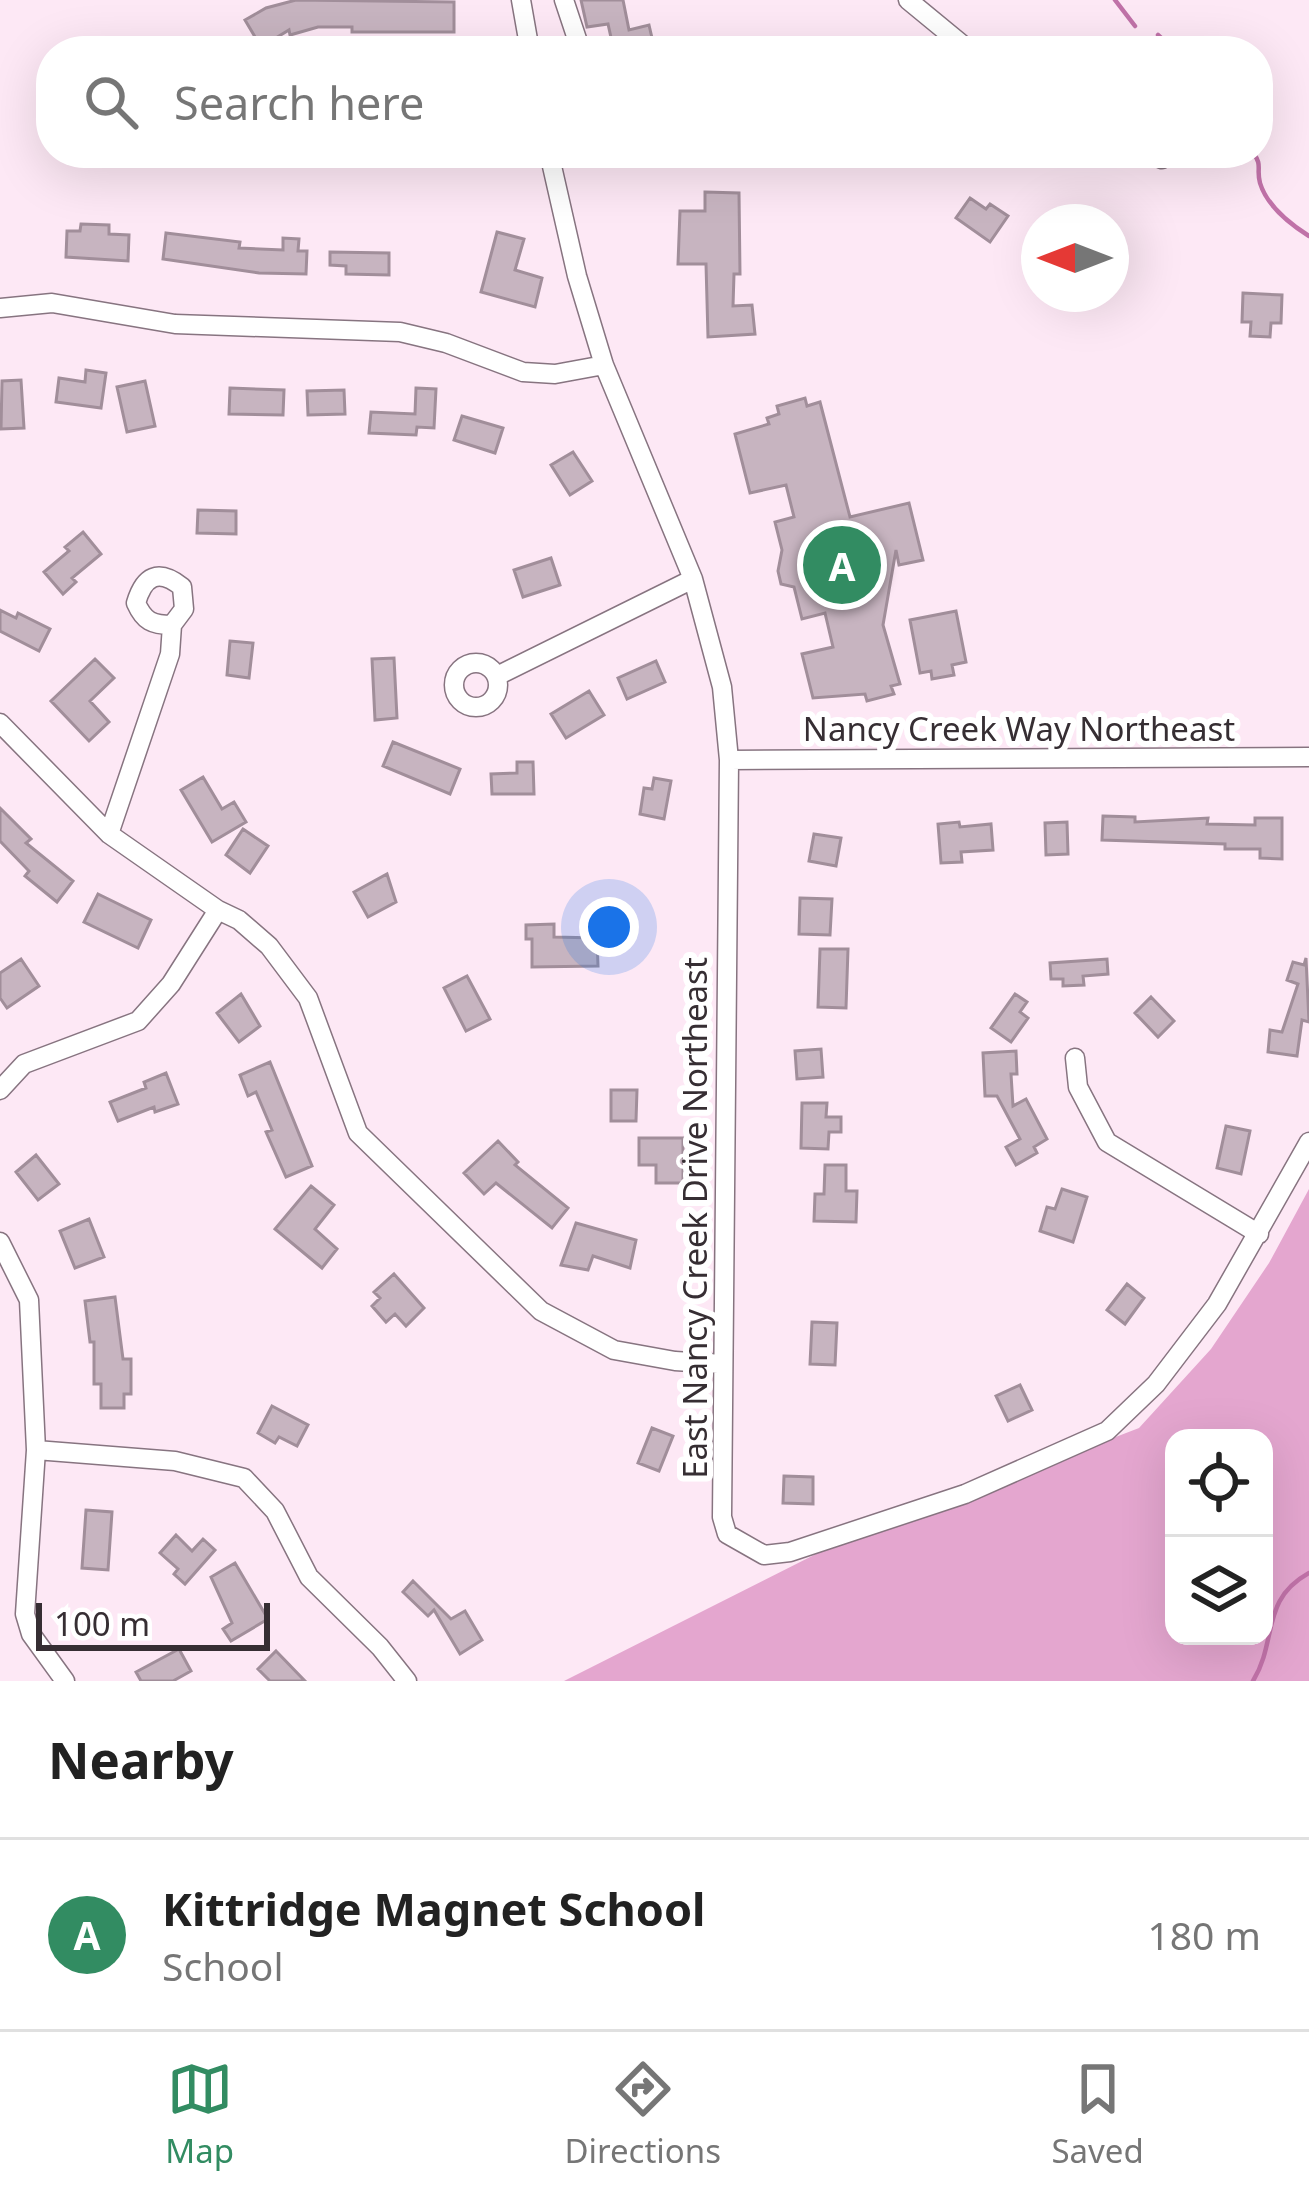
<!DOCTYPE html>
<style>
body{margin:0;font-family:"Noto Sans",sans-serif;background:#f6f6f6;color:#222}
.controls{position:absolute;right:36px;bottom:36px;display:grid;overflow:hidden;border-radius:24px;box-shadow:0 12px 48px #0002}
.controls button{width:108px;height:108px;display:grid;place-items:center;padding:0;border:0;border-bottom:3px solid #e0e0e0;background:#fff;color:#222;font:60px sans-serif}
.compass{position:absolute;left:1021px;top:204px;width:108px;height:108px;border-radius:50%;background:#fff;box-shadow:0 12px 48px #0002;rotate:270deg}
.scale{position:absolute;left:36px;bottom:30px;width:234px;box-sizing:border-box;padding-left:12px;border:6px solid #362e33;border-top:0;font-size:33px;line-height:42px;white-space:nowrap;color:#362e33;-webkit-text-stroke:9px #fff;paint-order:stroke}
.you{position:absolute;left:609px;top:927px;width:42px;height:42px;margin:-30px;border:9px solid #fff;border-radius:50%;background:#1a73e8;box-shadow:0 0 0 18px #1a73e833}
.badge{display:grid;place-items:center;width:78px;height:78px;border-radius:50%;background:#328c62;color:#fff;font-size:39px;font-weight:700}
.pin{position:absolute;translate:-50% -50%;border:6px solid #fff;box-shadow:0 3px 12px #0006}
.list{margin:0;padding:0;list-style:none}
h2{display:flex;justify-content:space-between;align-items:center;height:156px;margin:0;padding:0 48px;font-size:51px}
h2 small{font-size:39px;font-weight:400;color:#767676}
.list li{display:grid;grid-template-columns:78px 1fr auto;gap:36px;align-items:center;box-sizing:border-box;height:192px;padding:0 48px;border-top:3px solid #e0e0e0}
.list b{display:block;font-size:45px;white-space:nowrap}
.list p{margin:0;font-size:39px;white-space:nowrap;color:#767676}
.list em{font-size:39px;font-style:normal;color:#767676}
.icon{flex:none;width:66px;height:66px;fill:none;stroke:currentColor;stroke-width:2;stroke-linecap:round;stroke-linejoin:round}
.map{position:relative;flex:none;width:1309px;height:1681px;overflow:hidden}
.search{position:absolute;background:#fff;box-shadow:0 12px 48px #0002;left:36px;right:36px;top:36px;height:132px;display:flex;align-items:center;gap:30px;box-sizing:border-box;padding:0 42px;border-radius:48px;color:#767676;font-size:45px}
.sheet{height:348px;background:#fff}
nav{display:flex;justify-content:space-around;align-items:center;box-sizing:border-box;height:168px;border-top:3px solid #e0e0e0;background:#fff;font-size:33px;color:#767676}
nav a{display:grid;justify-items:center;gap:6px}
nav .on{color:#328c62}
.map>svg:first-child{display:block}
.green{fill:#e4a6cf;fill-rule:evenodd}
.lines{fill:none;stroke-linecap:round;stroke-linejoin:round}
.stream{stroke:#c072a8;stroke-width:4.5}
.building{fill:#c7b4c0;stroke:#a18e9a;stroke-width:3}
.street-casing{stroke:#877480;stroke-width:21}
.street{stroke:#fff;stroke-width:18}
.labels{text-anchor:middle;stroke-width:12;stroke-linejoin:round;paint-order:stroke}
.street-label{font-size:33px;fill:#362e33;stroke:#fff}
</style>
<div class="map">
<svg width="1309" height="1681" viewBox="0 0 1309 1681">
<rect width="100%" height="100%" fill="#fde8f5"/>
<path class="green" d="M 1309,1189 L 1309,1681 L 564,1681 L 826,1549 L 1139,1428 L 1211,1349 L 1269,1263 ZM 1174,1438 L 1264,1438 L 1264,1636 L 1174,1636 Z"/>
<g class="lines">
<path class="stream" d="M 1115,0 L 1135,26
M 1158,35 L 1175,51
M 1253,153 C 1263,165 1256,169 1260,183 C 1267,206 1290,224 1309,236
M 1253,1681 C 1278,1640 1260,1600 1309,1573"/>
</g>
<path class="building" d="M 296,0 L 454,2 L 454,32 L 352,32 L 352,27 L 318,27 L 290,35 L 289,30 L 261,47 L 245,20 L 266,8 Z
M 581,0 L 623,0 L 629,30 L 649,25 L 655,51 L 614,51 L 608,24 L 587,27 Z
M 705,192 L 739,193 L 740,274 L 734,274 L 733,306 L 752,305 L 755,334 L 708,337 L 706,264 L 678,264 L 680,211 L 705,211 Z
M 970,198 L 986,209 L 990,204 L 1008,216 L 990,242 L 956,218 Z
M 81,224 L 109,225 L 109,234 L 129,235 L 128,261 L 66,257 L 67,231 L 80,231 Z
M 497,232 L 524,239 L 515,270 L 542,278 L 535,307 L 481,292 Z
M 166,233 L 240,242 L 239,248 L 283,250 L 283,238 L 299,239 L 298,251 L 307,251 L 306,274 L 259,273 L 163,259 Z
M 330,252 L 389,253 L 389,275 L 346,274 L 346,266 L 330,265 Z
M 1243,293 L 1282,295 L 1281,323 L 1271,323 L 1270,337 L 1250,336 L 1251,322 L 1242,322 Z
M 86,370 L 106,373 L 101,408 L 56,402 L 59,378 L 85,382 Z
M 21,380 L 24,428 L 1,429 L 2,381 Z
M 145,381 L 155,426 L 127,432 L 117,387 Z
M 230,388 L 284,390 L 283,415 L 229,414 Z
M 416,388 L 436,389 L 434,428 L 417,427 L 416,435 L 369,433 L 371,412 L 415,414 Z
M 344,390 L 345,414 L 308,415 L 307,391 Z
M 805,398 L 807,406 L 820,402 L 850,517 L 909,503 L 923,560 L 899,565 L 896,550 L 883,625 L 900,684 L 891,686 L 894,694 L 867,701 L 865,694 L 813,698 L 802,654 L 833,647 L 825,613 L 802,619 L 794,587 L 781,584 L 778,571 L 782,550 L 775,522 L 794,517 L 786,485 L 750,493 L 735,434 L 769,424 L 767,418 L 779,414 L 777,406 Z
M 462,416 L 503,428 L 495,453 L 454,440 Z
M 573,452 L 592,481 L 570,495 L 551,465 Z
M 198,510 L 236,511 L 236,534 L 197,533 Z
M 83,532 L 101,554 L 72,578 L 76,582 L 63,594 L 44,572 L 69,551 L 65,547 Z
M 551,558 L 560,585 L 523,597 L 514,570 Z
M 0,610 L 16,618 L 18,613 L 50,629 L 39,651 L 0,631 Z
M 956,611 L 966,662 L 952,665 L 954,675 L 932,679 L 931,671 L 920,673 L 910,620 Z
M 230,641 L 253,643 L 249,678 L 227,675 Z
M 394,658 L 397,718 L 375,720 L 372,659 Z
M 95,659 L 114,678 L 90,701 L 109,722 L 89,741 L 51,701 Z
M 656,661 L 665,682 L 627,699 L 618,678 Z
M 589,691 L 604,715 L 566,738 L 551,714 Z
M 393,742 L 460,769 L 450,794 L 383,766 Z
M 517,762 L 533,762 L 534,794 L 492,794 L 491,774 L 517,773 Z
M 203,777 L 222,809 L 234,802 L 246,822 L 212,842 L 181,790 Z
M 654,778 L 671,781 L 664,819 L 640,814 L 644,788 L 652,789 Z
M 0,808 L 31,839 L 26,843 L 73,881 L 57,902 L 25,876 L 29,871 L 0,841 Z
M 1103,816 L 1135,817 L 1135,822 L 1208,818 L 1207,824 L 1255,825 L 1255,818 L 1282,818 L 1282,859 L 1260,858 L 1260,849 L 1225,849 L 1225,844 L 1102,840 Z
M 959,822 L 960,827 L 991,824 L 993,850 L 961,852 L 962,862 L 941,863 L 938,824 Z
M 1067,822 L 1068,854 L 1046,855 L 1045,823 Z
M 243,829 L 268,846 L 250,873 L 226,855 Z
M 814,834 L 841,838 L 836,866 L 809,861 Z
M 387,874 L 396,902 L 368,917 L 354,892 Z
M 98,894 L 151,920 L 138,948 L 84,922 Z
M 800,898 L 832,899 L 830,935 L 799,934 Z
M 554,924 L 554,937 L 597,938 L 598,966 L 532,967 L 532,939 L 526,939 L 526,925 Z
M 820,949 L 848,949 L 846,1008 L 818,1007 Z
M 1306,958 L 1309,1022 L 1302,1020 L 1297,1056 L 1268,1052 L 1270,1030 L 1282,1032 L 1298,984 L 1287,980 L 1293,962 L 1304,965 Z
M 21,959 L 39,986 L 7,1008 L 0,998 L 0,973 Z
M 1107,959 L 1108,974 L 1083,976 L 1084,985 L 1063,986 L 1063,979 L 1051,979 L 1050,963 Z
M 467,976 L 490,1019 L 466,1031 L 444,988 Z
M 241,994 L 260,1026 L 239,1042 L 217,1013 Z
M 1015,994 L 1027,1002 L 1020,1012 L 1028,1018 L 1011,1042 L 991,1028 Z
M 1151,997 L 1174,1021 L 1158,1037 L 1135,1013 Z
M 821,1049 L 823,1077 L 797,1079 L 795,1051 Z
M 1016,1051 L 1017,1074 L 1011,1074 L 1013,1106 L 1026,1099 L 1047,1139 L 1034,1147 L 1037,1153 L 1016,1165 L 1006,1147 L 1020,1139 L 997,1096 L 985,1096 L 983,1053 Z
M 270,1062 L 312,1166 L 286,1177 L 266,1132 L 272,1130 L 256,1092 L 248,1096 L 240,1075 Z
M 166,1073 L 178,1104 L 155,1112 L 154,1107 L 118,1121 L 110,1102 L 146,1088 L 144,1082 Z
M 611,1090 L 637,1090 L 636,1121 L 611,1121 Z
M 802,1103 L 827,1103 L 826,1117 L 841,1117 L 841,1132 L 829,1132 L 828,1149 L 801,1148 Z
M 1226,1126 L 1250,1131 L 1241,1174 L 1217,1168 Z
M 639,1138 L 683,1138 L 683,1183 L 656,1183 L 656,1165 L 639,1165 Z
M 498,1141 L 518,1162 L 515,1165 L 568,1208 L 552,1228 L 496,1183 L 484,1194 L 464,1173 Z
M 36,1155 L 59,1184 L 38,1200 L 16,1172 Z
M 825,1165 L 846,1165 L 846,1191 L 857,1191 L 856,1222 L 814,1221 L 815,1194 L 824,1194 Z
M 311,1186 L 334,1205 L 315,1229 L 337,1249 L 322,1268 L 275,1229 Z
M 1062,1189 L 1087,1197 L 1073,1242 L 1040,1231 L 1047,1207 L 1055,1209 Z
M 89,1219 L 104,1257 L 75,1268 L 60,1231 Z
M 576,1223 L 636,1240 L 630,1268 L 593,1256 L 588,1270 L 561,1265 Z
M 394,1274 L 424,1308 L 406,1326 L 395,1314 L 386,1322 L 372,1306 L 380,1298 L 374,1292 Z
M 1127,1284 L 1144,1298 L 1125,1324 L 1107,1310 Z
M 115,1297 L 123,1359 L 131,1359 L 131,1394 L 124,1394 L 124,1408 L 101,1408 L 101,1384 L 94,1384 L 94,1342 L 90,1342 L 85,1301 Z
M 812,1322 L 837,1323 L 835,1365 L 810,1364 Z
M 1020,1385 L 1032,1410 L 1008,1421 L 996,1396 Z
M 272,1406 L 308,1425 L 297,1446 L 279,1437 L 275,1443 L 258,1433 Z
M 652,1428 L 673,1436 L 659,1471 L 638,1463 Z
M 784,1476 L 813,1477 L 813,1504 L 783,1503 Z
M 86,1510 L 112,1512 L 108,1570 L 82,1568 Z
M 176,1535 L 192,1551 L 203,1539 L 215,1550 L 185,1584 L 174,1574 L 178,1569 L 160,1553 Z
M 235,1563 L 268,1619 L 231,1641 L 223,1629 L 232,1623 L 211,1577 Z
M 413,1581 L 451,1619 L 465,1611 L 482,1640 L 460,1654 L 434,1610 L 428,1616 L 403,1592 Z
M 179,1649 L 191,1671 L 173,1681 L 141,1681 L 136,1672 Z
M 276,1651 L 305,1681 L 270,1681 L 258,1669 Z"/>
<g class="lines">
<defs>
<path id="street" d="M 521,0 L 530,51
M 564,0 L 581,51
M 908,0 L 970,51
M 549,153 L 577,276 L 604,365 L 693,579 L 722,687 L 729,760 L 722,1517 L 727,1534 L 764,1555 L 790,1552 L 965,1494 L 1107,1431 L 1156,1384 L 1217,1304 L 1309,1142
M 1148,153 L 1162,159
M 0,308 L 52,303 L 175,324 L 400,332 L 446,343 L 523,372 L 555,374 L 604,365
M454 685a22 22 0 1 1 44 0a22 22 0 1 1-44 0Z
M 497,676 L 693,579
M 0,723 L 109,834 L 218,910 L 239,920 L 269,946 L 308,998 L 358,1133 L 541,1311 L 614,1350 L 675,1361 L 722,1364
M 729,760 L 1309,757
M 109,834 L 170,654 L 172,625 C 152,625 144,621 136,603 C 144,576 158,568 182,587 L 184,609 L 172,625
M 1075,1058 L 1078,1087 L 1107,1142 L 1259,1234
M 0,1090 L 24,1064 L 138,1021 L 171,984 L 218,910
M 0,1242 L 29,1300 L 36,1450 L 25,1614 L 31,1634 L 65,1681
M 36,1450 L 175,1461 L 244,1478 L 275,1511 L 309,1577 L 380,1647 L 407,1681"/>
</defs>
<use href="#street" class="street-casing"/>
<use href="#street" class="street"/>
</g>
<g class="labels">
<g class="street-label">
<text x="1019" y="741">Nancy Creek Way Northeast</text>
<text transform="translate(695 1218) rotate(-90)" y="12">East Nancy Creek Drive Northeast</text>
</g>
</g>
</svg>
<div class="controls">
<button><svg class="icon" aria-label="locate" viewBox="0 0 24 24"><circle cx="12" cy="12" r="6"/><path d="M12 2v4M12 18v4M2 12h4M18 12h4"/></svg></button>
<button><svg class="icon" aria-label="layers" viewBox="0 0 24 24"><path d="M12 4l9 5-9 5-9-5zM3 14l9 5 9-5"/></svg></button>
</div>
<svg class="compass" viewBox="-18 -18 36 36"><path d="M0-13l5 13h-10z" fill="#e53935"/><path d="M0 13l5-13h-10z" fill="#767676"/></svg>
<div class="scale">100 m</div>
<div class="you"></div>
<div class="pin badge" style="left:842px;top:565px">A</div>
<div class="search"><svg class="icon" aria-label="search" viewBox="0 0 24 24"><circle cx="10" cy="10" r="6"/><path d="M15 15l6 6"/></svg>Search here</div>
</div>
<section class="sheet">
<h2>Nearby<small></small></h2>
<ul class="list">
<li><span class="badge">A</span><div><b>Kittridge Magnet School</b><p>School</p></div><em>180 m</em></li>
</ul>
</section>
<nav>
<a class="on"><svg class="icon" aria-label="map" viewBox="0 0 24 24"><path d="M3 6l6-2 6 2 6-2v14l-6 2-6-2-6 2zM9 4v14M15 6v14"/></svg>Map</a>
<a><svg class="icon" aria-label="directions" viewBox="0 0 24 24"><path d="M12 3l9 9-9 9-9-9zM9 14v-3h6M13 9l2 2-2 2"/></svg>Directions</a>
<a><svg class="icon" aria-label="saved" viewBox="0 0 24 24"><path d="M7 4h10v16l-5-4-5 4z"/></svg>Saved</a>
</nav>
